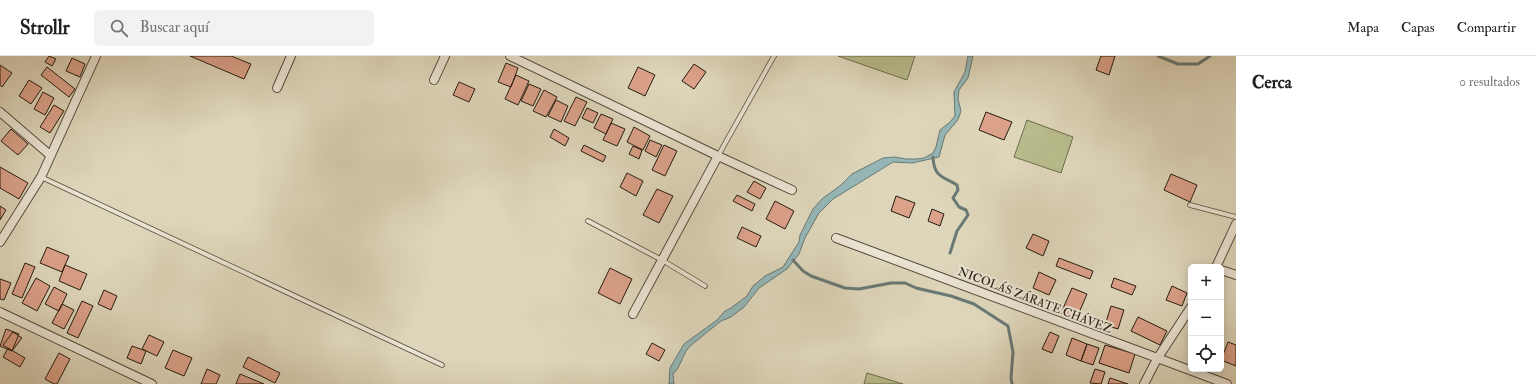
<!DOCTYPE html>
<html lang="es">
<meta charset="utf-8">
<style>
body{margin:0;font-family:"IM FELL Double Pica",serif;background:#f2f2f2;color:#202124}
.controls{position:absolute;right:12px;bottom:12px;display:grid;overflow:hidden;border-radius:6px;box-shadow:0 2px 10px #0003}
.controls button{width:36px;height:36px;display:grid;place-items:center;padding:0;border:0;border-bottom:1px solid #e0e0e0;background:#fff;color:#202124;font:20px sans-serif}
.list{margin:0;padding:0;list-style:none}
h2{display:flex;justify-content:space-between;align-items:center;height:52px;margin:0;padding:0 16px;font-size:17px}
h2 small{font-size:13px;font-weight:400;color:#757577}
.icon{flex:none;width:22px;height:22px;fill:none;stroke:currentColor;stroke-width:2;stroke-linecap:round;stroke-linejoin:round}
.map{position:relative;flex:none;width:1236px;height:328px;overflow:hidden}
header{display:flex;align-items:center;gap:24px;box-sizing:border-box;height:56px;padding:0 20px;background:#fff;border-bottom:1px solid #e0e0e0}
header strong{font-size:19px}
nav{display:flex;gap:22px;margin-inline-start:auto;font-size:14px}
.search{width:280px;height:36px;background:#f2f2f2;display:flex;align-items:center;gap:10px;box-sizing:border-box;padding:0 14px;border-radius:6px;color:#757577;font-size:15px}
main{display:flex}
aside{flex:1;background:#fff}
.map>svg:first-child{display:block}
.green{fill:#b8bc8c;stroke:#6f6c4e}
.water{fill:#95b7b7;stroke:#697975}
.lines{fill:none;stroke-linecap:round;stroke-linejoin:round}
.stream{stroke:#697975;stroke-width:3}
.building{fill:#dba189;stroke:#261c11}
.lane-casing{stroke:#544a3c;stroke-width:5.5}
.street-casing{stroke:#544a3c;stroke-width:10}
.lane{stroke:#eae4d3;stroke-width:4}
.street{stroke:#eae4d3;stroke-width:8}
.labels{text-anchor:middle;stroke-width:4;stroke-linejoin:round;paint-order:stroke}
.street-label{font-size:12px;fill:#261c11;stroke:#eae4d3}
</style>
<header>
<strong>Strollr</strong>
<div class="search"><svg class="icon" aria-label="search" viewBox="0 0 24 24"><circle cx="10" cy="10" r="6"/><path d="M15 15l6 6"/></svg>Buscar aquí</div>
<nav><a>Mapa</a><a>Capas</a><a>Compartir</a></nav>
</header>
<main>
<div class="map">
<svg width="1236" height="328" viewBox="0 0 1236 328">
<rect width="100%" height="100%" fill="#ded6bb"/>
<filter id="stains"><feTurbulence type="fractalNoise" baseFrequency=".005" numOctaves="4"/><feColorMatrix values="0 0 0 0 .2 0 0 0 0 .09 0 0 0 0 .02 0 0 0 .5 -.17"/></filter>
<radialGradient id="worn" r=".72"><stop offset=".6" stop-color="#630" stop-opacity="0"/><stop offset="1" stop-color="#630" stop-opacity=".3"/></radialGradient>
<path class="green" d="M 838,0 L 915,0 L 907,24 Z
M 1027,64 L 1073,81 L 1061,117 L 1014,101 Z
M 867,317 L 903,328 L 864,328 Z"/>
<path class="water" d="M 968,0 L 973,0 L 968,22 L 959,34 L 958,43 L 961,55 L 959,61 L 957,65 L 945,79 L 939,101 L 912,107 L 893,106 L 833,143 L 819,157 L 805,182 L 799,198 L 787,213 L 759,232 L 744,251 L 731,261 L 721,265 L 690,290 L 686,295 L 678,312 L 673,318 L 674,328 L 669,328 L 670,312 L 684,288 L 717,264 L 725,255 L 731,252 L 747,240 L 753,230 L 765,220 L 783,211 L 799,186 L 800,179 L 813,153 L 822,143 L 841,129 L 852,118 L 883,102 L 895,101 L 906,103 L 917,103 L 924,102 L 933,97 L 936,91 L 940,74 L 950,66 L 955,60 L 954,36 L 965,16 Z"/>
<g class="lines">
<path class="stream" d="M 1158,0 L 1178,8 L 1198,8 L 1210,0
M 933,101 C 934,121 942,120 957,129 L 958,134 L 953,142 L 959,151 L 966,154 L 968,159 L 957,175 L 950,197
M 793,204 L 803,215 L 811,220 L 845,232 L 859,233 L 891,227 L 905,227 L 916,232 L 951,240 L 974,248 L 1008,270 L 1013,296 L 1011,322 L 1012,328"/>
</g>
<path class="building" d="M 49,0 L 56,3 L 52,10 L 45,6 Z
M 190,0 L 231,0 L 251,8 L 244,23 Z
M 1101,0 L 1115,0 L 1109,19 L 1096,14 Z
M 72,2 L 85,8 L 80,21 L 66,15 Z
M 506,7 L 518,12 L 511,31 L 498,26 Z
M 694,8 L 706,16 L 694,33 L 682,25 Z
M 0,9 L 12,17 L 2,31 L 0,29 Z
M 47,11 L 75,33 L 69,41 L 41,19 Z
M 638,11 L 655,19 L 645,40 L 628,32 Z
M 516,19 L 529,25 L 518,49 L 505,43 Z
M 29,24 L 42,32 L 31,48 L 19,40 Z
M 459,26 L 475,33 L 469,46 L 453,39 Z
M 529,28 L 541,33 L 533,50 L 521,45 Z
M 544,34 L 557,41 L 546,61 L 533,55 Z
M 43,36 L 54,42 L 45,59 L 34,53 Z
M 576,41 L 587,46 L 575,70 L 564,65 Z
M 556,44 L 568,50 L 561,66 L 548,60 Z
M 54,49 L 64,55 L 50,77 L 40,71 Z
M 587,52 L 598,57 L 593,67 L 582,62 Z
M 986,56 L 1012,66 L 1004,84 L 979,74 Z
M 601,58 L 613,63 L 606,78 L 594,72 Z
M 611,67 L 625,73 L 617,90 L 603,84 Z
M 634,71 L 650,80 L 643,94 L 627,86 Z
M 11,73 L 28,88 L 18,99 L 1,85 Z
M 554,73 L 569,82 L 565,90 L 550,81 Z
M 650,84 L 662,89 L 656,101 L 645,95 Z
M 584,89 L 606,100 L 603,106 L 581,95 Z
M 664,89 L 677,95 L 665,120 L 652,114 Z
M 633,90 L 642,94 L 639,103 L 629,98 Z
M 0,111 L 28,127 L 19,143 L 0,132 Z
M 627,117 L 643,125 L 636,140 L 620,131 Z
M 1171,118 L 1197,129 L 1190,146 L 1164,134 Z
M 754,125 L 766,132 L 760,143 L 747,136 Z
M 657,133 L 673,140 L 659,167 L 643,159 Z
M 737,139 L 755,148 L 752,155 L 733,145 Z
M 896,140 L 915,147 L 909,162 L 891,155 Z
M 775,145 L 794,155 L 785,173 L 766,163 Z
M 0,150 L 6,154 L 0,164 Z
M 932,153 L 944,158 L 940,170 L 928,165 Z
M 742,171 L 761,180 L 756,191 L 737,182 Z
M 1033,178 L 1049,185 L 1043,200 L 1026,192 Z
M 47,191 L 69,200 L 62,216 L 40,207 Z
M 1059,202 L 1093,215 L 1090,223 L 1056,210 Z
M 25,207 L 35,211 L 22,242 L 12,238 Z
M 65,209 L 87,218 L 80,234 L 59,225 Z
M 610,212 L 632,223 L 620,248 L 598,237 Z
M 1039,216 L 1056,224 L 1049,239 L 1033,232 Z
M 36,222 L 50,230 L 37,255 L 22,247 Z
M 1114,222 L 1136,230 L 1132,239 L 1111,231 Z
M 0,223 L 11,227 L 4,244 L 0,243 Z
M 1172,230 L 1187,237 L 1182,250 L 1166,244 Z
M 54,231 L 67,238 L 59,255 L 45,248 Z
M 1072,232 L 1087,238 L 1076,264 L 1061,257 Z
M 104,234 L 117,240 L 111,254 L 98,248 Z
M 82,245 L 93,250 L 78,282 L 67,277 Z
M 62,248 L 74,254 L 64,273 L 52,267 Z
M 1111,250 L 1124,254 L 1118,273 L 1105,269 Z
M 1138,261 L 1167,275 L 1160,289 L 1131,275 Z
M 6,273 L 19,278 L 12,295 L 0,290 Z
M 13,276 L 22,282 L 12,295 L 3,289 Z
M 1050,276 L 1059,280 L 1052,297 L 1042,293 Z
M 149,279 L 164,286 L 157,300 L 142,293 Z
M 1072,282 L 1087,288 L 1081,305 L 1066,299 Z
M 1228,286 L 1236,289 L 1236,310 L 1221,304 Z
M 652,287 L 665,294 L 659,305 L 646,298 Z
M 1087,288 L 1099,292 L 1093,309 L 1081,305 Z
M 1105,289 L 1135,298 L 1129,317 L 1099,307 Z
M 132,290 L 146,295 L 141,308 L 127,302 Z
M 8,292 L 25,302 L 20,311 L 3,301 Z
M 173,294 L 192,302 L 184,320 L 165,312 Z
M 59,297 L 70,303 L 57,328 L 54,328 L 45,323 Z
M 248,301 L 280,317 L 275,327 L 243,311 Z
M 207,313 L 220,319 L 216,328 L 201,328 Z
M 1095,313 L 1105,316 L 1101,328 L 1090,327 Z
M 240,318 L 264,328 L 236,328 Z
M 1110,322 L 1128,328 L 1108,328 Z"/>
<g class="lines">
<defs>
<path id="lane" d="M 718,100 L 774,0
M 41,121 L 442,309
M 1190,149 L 1236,161
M 588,165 L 662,204 L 705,230"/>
<path id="street" d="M 510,0 L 718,100 L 792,134
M 434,24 L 445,0
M 277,32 L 291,0
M 0,56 L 50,99
M 836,182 L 1227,328
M 0,186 L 41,121 L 96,0
M 1216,211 L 1236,168
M 1221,214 L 1236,219
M 0,256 L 152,328
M 633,258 L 718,100
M 1144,328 L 1157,303 L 1191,251"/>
</defs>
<use href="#lane" class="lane-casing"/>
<use href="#street" class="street-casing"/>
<use href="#lane" class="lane"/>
<use href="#street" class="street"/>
</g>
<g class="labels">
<g class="street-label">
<text transform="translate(1035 244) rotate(21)" y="4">NICOLÁS ZÁRATE CHÁVEZ</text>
</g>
</g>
<rect width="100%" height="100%" filter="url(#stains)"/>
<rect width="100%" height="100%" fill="url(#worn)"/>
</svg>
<div class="controls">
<button>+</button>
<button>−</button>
<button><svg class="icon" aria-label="locate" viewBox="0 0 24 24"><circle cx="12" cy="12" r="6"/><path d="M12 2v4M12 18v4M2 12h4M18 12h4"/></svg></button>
</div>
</div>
<aside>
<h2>Cerca<small>0 resultados</small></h2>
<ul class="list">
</ul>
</aside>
</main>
